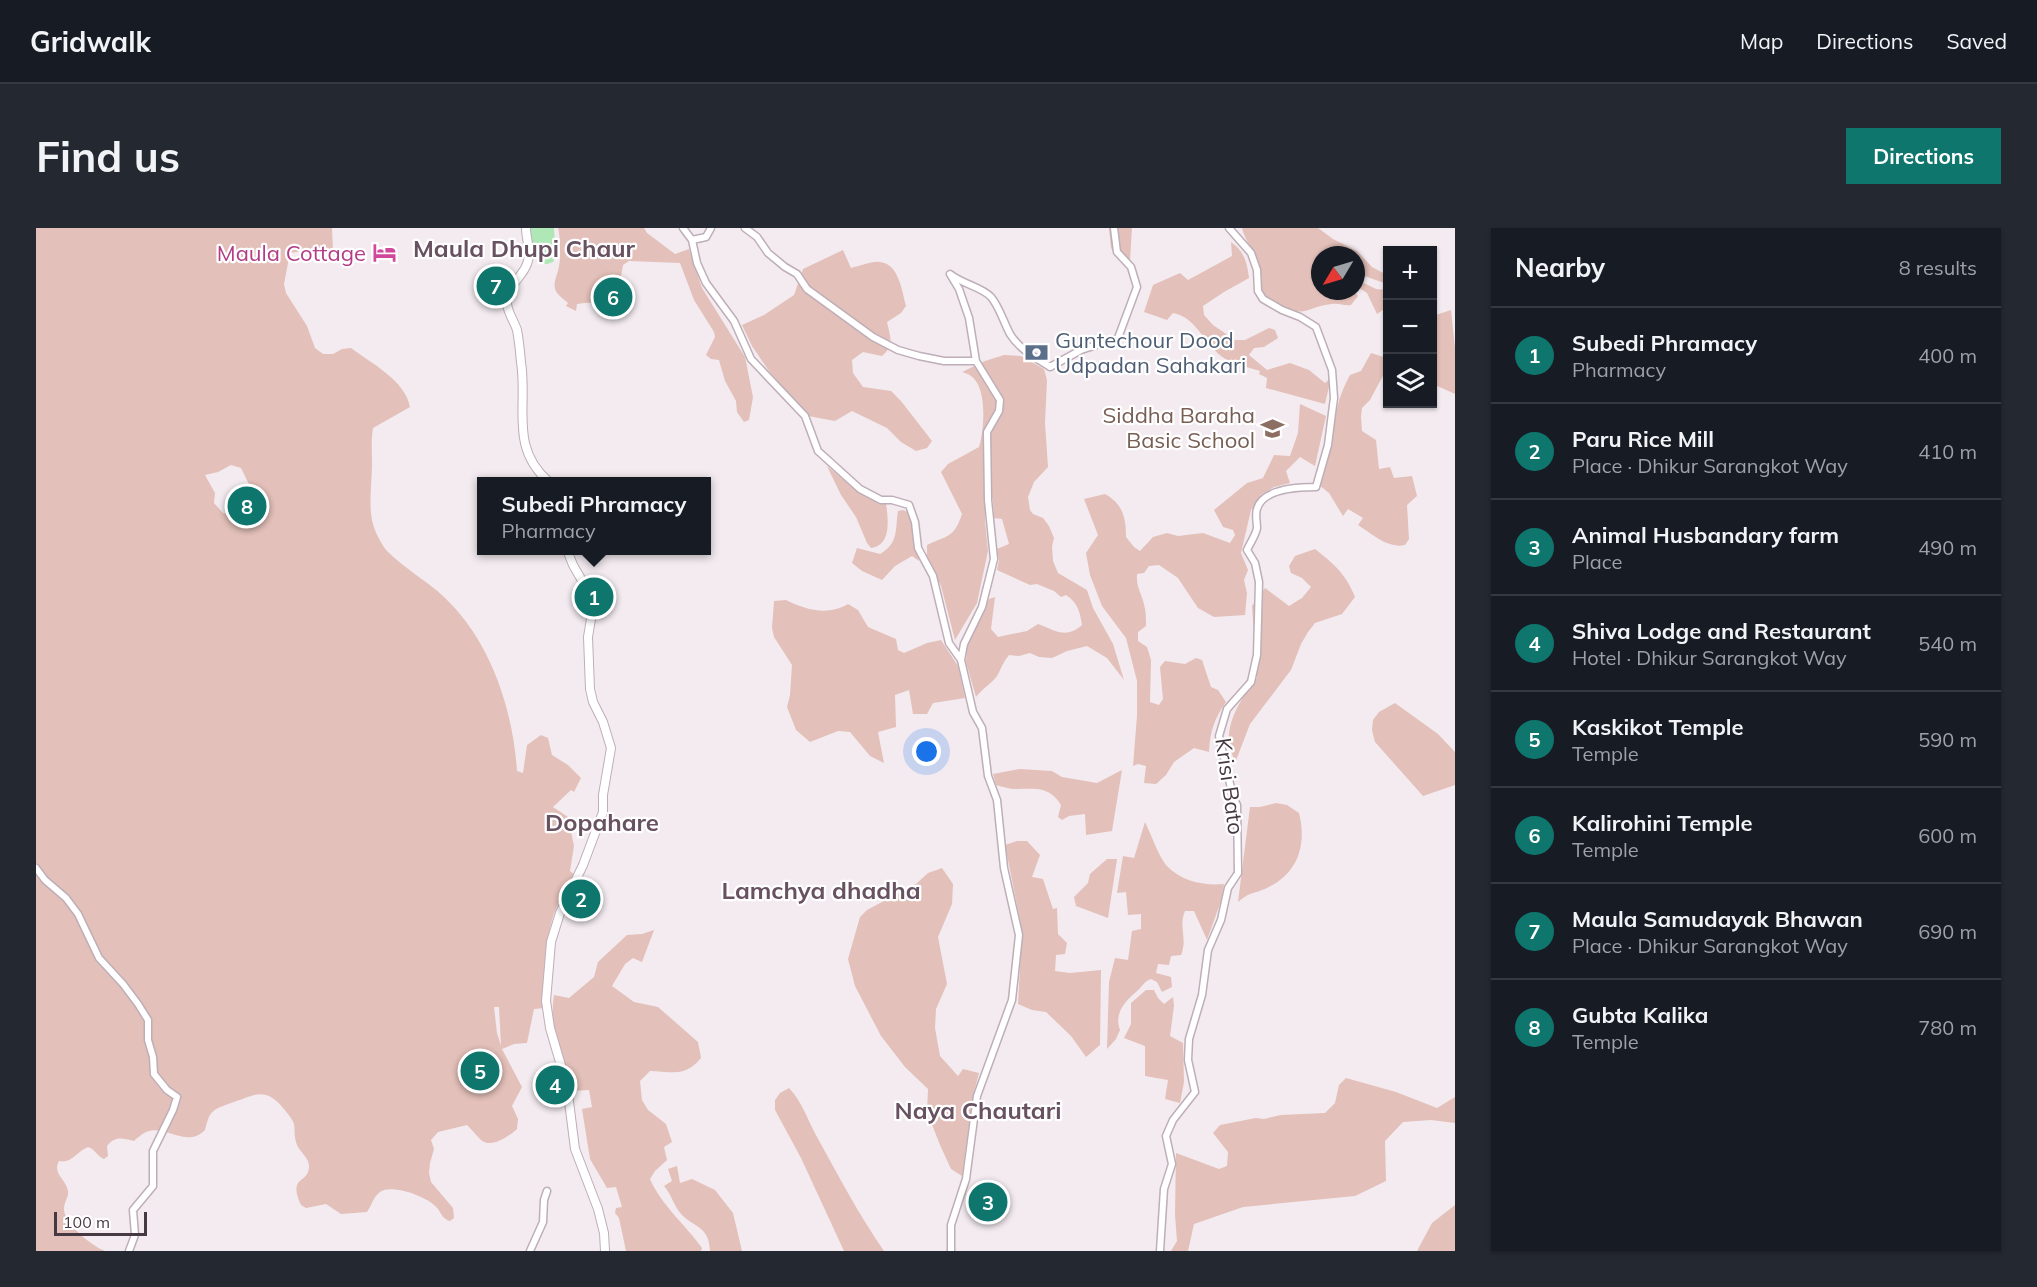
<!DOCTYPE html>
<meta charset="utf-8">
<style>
body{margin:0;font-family:Mulish,sans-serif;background:#242831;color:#f1f3f6}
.controls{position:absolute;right:18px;top:18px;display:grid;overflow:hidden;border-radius:0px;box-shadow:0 2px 4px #0004}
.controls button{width:54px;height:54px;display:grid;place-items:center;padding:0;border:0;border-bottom:2px solid #363941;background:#171b24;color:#f1f3f6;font:30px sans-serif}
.compass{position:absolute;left:1275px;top:18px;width:54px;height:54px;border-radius:50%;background:#171b24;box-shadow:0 2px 4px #0004;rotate:232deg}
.scale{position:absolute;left:18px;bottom:15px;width:93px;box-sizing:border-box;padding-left:6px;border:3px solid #473942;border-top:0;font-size:16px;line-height:21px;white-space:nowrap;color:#473942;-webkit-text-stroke:4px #fff;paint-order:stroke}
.you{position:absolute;left:891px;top:524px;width:21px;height:21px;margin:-15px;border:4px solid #fff;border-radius:50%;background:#1a73e8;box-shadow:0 0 0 9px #1a73e833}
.badge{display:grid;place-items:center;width:39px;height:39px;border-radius:50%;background:#0f766e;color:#fff;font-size:20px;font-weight:700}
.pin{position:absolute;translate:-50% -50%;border:3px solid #fff;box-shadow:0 2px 6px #0006}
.popup{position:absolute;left:441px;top:249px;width:234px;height:78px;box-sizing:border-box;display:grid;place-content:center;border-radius:0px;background:#171b24;filter:drop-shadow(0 2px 4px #0005);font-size:20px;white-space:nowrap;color:#9ea1a6}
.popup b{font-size:22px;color:#f1f3f6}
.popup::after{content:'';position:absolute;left:50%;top:100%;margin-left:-12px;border:12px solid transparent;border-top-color:#171b24}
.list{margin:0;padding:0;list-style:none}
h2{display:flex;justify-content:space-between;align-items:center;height:78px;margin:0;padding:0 24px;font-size:26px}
h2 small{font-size:20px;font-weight:400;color:#9ea1a6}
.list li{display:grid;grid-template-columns:39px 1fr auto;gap:18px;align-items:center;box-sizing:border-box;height:96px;padding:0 24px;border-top:2px solid #363941}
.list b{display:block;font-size:22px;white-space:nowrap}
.list p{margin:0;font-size:20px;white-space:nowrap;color:#9ea1a6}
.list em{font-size:20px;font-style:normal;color:#9ea1a6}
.icon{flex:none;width:33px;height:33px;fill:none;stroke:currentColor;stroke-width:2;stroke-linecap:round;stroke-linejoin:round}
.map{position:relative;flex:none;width:1419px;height:1023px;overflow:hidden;border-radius:0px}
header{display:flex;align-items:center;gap:36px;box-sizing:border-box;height:84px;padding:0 30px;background:#171b24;border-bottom:2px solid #363941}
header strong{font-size:28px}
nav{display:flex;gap:33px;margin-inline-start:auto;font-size:21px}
.intro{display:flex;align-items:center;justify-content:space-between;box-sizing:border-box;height:144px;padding:0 36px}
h1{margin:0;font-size:42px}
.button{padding:15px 27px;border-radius:0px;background:#0f766e;color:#fff;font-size:21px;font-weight:700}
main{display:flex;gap:36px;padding:0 36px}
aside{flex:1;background:#171b24;border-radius:0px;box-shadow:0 2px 4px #0004}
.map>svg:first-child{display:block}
.green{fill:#e3c0b9;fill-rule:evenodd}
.water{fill:#afe8b6}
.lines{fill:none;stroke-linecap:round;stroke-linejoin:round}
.minor-casing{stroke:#beaeb8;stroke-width:9}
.tertiary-casing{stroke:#beaeb8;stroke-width:10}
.minor{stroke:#fff;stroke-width:6}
.tertiary{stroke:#fff;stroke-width:8}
.labels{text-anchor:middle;stroke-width:4.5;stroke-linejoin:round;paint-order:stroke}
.hotel-label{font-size:22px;fill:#b23c85;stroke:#fff;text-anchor:end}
.service-label{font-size:22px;fill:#4e5e75;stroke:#fff;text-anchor:start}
.education-label{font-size:22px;fill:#785e54;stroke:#fff;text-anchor:end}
.street-label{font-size:22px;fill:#473942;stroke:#fff}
.neighbourhood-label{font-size:24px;font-weight:bold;fill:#685261;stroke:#fff}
</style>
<header>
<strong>Gridwalk</strong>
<nav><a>Map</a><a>Directions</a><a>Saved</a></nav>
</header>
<div class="intro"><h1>Find us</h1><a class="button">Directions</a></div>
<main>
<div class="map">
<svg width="1419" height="1023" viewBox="0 0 1419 1023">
<rect width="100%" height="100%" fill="#f3ebf0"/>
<path class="green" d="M 0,0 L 296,0 L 297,22 L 270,23 L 251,25 L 252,35 L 248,56 L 250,65 L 271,98 L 279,120 L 287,126 L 297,126 L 306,121 L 315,120 C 336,136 369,152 374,179 L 337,200 C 335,212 336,224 336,236 C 336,255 332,278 337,296 C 339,304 346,318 352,324 C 371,343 397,356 415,376 C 457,420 477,484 481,543 L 487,545 L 491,517 L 505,507 L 512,510 L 516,527 L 532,537 L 545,550 L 538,564 L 535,562 L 517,579 L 532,589 L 538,618 L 534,643 L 540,648 C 534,657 527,666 522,676 C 510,700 505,754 509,780 L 498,781 L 491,815 L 478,816 L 466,821 L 486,859 L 476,878 L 482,891 L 481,901 C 473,908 456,921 445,912 C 440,907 436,902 431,897 L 402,904 L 395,912 L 398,921 L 394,935 L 393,945 L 395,954 L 417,980 L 418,990 L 414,993 C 405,991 405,982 398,977 C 388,968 356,956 344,964 C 337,969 336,977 331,984 L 305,986 L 290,976 L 270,980 L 265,977 C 251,946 274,957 273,937 C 272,928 262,923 260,914 C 258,908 259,902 258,896 C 256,890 251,885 248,881 C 229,857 217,868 195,875 C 176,882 174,882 169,902 C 150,921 130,896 110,904 C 106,906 101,910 98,913 C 86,910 79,908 71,918 L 72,928 L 68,931 C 61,928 59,921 52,919 C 41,923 36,936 23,933 C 16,946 30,951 32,963 C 33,969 28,974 28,981 C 28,996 56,1018 69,1023 L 0,1023 ZM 195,237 L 205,240 L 223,277 L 218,299 L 213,292 L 187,285 L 178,275 L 179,265 L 169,247 L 182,244 ZM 458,779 L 463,779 L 465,818 L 461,805 Z
M 522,0 L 608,0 L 611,5 L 639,26 L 653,21 L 666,60 L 709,129 L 717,169 L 713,192 L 708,194 L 701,184 L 700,173 L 689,153 L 683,132 L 675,131 L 670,127 L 679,109 L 678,104 L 658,72 L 644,35 L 593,33 L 587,37 L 581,71 C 568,77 556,73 541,76 L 540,83 L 530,78 L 532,75 C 529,72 524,69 521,65 C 515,56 522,47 523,38 C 525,31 524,6 522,0 Z
M 1073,0 L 1096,0 L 1094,33 L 1084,33 L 1075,20 Z
M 1206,0 L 1282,0 L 1297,11 L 1321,23 L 1336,39 L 1351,47 L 1351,56 L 1320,45 L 1320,27 L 1284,27 L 1284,63 L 1318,63 L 1322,68 L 1315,77 C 1308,78 1303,75 1296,76 C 1271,78 1271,91 1242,77 C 1237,74 1230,71 1227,66 C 1221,57 1224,44 1221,34 C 1218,22 1209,13 1206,0 Z
M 1195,14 C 1208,23 1211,34 1213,50 L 1188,64 L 1167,78 L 1168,87 L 1177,97 L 1199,112 L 1209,112 L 1233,100 L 1239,102 L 1242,110 L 1228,119 L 1218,120 L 1213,127 L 1231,142 L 1254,135 L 1273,142 L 1289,155 L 1295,150 L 1289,176 L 1230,160 L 1231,150 L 1223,146 L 1224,143 C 1211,139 1195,136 1185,128 C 1167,114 1160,89 1137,85 L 1131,92 L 1108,84 L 1117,57 L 1144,45 L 1152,52 L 1196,28 Z
M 807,22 L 815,40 C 824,38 836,33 844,34 C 863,36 866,63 870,78 L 865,85 L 851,94 C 854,109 859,117 846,128 L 827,124 L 816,132 L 817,145 L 827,159 L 855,163 L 865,173 L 896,213 L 891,220 L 880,223 L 865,214 L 851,200 L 816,183 L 799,193 L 772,188 L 733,143 L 716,118 L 706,97 L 728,87 L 758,67 L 767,41 Z
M 1320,51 L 1340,61 L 1351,62 L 1351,79 L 1341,86 L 1331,65 L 1320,58 Z
M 1415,82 L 1419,120 L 1419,166 L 1397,156 L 1397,88 Z
M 1335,125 L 1351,130 L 1351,137 L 1349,144 L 1334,172 L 1326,180 L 1325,189 L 1326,203 L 1340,212 L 1343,241 L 1354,239 L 1358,250 L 1376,248 L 1381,268 L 1371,277 L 1373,311 L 1369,317 C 1352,321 1336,306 1322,297 L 1327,290 L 1312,281 L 1307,288 L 1293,265 L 1283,257 C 1287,243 1292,229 1295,215 C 1300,187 1300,173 1314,147 L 1325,143 Z
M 968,127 L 985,128 L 1008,141 L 1011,152 L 1009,195 L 1012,239 L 998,254 L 992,269 L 994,282 L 997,286 L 1007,290 L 1013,298 L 1018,310 L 1016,318 L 1017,333 L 1022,345 L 1051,362 L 1057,380 L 1077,416 L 1088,452 L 1071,430 L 1051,418 L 1031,423 L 1016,430 L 1003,429 L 994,425 L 983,428 L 973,427 C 967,434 965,441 961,448 C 958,453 945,462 940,469 L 930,434 L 931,418 L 953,371 L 959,369 L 955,401 L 962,409 L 991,403 L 1002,396 C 1020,403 1030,411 1046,397 C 1044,384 1042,375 1030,367 L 1025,369 L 1018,363 L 1001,356 L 994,357 L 961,342 L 963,332 L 961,321 L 973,316 L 966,291 L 958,290 L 957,273 L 949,249 L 949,293 L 952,323 L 941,375 L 919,412 L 905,358 L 891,328 L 891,317 C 912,307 918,310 926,286 L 905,244 L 912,236 L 943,219 C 948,202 952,160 935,148 C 933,146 929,145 926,144 L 949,133 Z
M 1264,176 L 1290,188 L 1279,238 L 1264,229 L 1250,243 L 1254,255 L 1238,259 L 1225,267 L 1215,282 L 1205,325 L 1212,342 L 1208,352 L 1211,365 L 1209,387 L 1178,389 L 1162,380 L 1142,350 L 1123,337 L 1113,338 L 1108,345 L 1101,346 C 1100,359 1105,364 1108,376 C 1110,384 1110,390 1110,398 L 1102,404 L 1102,413 L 1111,419 L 1115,432 L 1114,474 L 1123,477 L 1127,471 L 1124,439 L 1129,433 L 1149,436 L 1160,430 L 1166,432 L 1175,459 L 1182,462 L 1190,474 C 1178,491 1174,504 1173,524 L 1158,520 L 1138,534 L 1130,547 L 1120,556 L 1108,555 L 1110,538 L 1102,536 L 1097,538 L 1101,488 L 1101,453 L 1090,410 L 1066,378 L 1054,347 L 1050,325 L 1062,307 L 1048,271 L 1069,266 C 1087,276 1090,290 1090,309 L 1098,319 L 1104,323 L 1117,309 L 1131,305 L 1142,308 L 1167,305 L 1194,315 L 1199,307 L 1197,302 L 1187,299 L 1178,282 L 1211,255 L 1227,250 L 1238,227 L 1254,228 L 1262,205 Z
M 791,238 L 822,264 L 850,275 C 852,291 856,317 835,320 L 831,315 L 820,289 L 805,267 Z
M 867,282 L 874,285 L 883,333 L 876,328 L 859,338 L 846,352 L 826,343 L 816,335 L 821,320 L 844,326 C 863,315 859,302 862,283 Z
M 1279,321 C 1298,336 1310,346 1319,369 L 1306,386 L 1279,395 L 1272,404 L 1265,416 L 1255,442 L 1214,496 L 1199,535 C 1197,528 1193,519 1193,512 C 1192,489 1208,467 1221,450 L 1216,378 L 1229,360 L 1253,378 L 1266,370 L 1275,359 L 1266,350 L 1255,345 L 1253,338 L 1259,328 Z
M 750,372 C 770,382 792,388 812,376 L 822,382 L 832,399 L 860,411 L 862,422 L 868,425 L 891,415 L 905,412 L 922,438 L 929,470 L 897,475 L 891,486 L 877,486 L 873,462 L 859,467 L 860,499 L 842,504 L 848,535 L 834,528 L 814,504 L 802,503 L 774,514 L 760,502 L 751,479 L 754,467 L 756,437 L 738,409 L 736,400 L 738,373 Z
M 1359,475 L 1402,506 L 1419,524 L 1419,557 L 1387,568 L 1339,514 L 1336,502 L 1337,492 L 1343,484 Z
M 984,541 L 1016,543 L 1026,549 L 1061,555 L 1086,542 L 1076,603 L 1050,607 L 1049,586 L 1033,588 L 1026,592 L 1022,589 L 1025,577 C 1013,558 1000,561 980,561 C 974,561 967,559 960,557 L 957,546 Z
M 1240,575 L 1251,577 L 1263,585 C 1271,617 1262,645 1231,660 C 1218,666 1215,663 1202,674 L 1214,579 L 1224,579 Z
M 1109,594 C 1115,606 1122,627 1130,637 C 1144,653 1168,658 1188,656 L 1185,673 L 1171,712 L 1158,683 L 1149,683 C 1142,700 1152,710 1145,727 L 1135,728 L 1133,737 L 1122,736 L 1120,745 L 1135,749 L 1136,759 L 1126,764 L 1121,754 L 1115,751 C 1108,753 1106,759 1100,764 C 1088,774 1078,786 1084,802 L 1080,811 L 1071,821 L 1073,754 L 1079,730 L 1092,732 L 1096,703 L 1105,701 L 1105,686 L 1092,687 L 1090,664 L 1081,665 L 1087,628 L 1098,630 Z
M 981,613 L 991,613 L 1004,627 L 996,649 L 1007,651 L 1017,681 L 1021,680 L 1022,706 L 1031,715 L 1029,726 L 1020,727 L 1019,743 L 1034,745 L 1065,742 L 1064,817 L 1050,829 L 1035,808 L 1010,784 L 996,782 L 982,776 L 986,702 L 969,617 Z
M 1071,631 L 1081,631 L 1072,690 L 1040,678 L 1038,669 L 1052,655 L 1054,646 Z
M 906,640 L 917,656 L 916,676 L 902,709 L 911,756 L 900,781 L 899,800 L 904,828 L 922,848 L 927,841 L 943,845 L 937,868 L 926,948 L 915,941 L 904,917 L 891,884 L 892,861 L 869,839 L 845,808 L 819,758 L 812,731 L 824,689 L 831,682 L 880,656 L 892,645 Z
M 618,702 L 606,734 L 597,730 L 589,736 L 576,758 L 598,774 L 622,779 L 662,814 L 665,830 C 649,849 637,844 614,843 L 604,853 L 606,872 L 612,882 L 630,896 L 636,914 L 628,919 L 631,932 L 619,943 L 614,951 C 626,978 649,996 666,1020 L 665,1023 L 590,1023 L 583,990 L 579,985 L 580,980 L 586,979 L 580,959 L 571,960 L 554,931 L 546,881 L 556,879 L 553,862 L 536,863 C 528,827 512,806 518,767 L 533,770 L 558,749 L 562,734 L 591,707 L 606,706 Z
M 1110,762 L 1118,762 L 1122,770 L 1128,776 L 1137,769 L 1138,778 L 1134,808 L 1147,815 L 1148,854 L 1144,875 L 1129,871 L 1132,852 L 1109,848 L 1109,818 L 1088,810 L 1095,796 L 1095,775 Z
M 1310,850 L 1360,864 L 1401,880 L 1419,869 L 1419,895 L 1395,892 L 1367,894 L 1349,913 L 1350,953 L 1319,968 L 1207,979 L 1158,996 L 1152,1023 L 1135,1023 L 1141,1013 L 1139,987 L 1140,925 L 1183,941 L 1191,938 L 1192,924 L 1177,905 L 1184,897 L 1220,890 L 1228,891 L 1245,887 L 1289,885 L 1299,875 L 1303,857 Z
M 753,860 C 766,873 772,893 781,909 C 802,947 823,987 848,1023 L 808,1023 L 765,930 L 739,882 L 739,872 L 744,865 Z
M 641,938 L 644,955 L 656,951 L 679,962 L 697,985 L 706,1023 L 674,1023 C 673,998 659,1000 646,987 C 638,979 636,967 628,958 L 636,953 L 632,941 Z
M 1419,977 L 1419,1023 L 1381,1023 L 1396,995 Z"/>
<path class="water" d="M 493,0 L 518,0 L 520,28 L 517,34 L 511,36 C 493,33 495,15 493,0 Z"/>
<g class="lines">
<defs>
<path id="minor" d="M 647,0 L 656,12 L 661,35 L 670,55 L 698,93 L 715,131 L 769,188 L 782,223 L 824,261 L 845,272 L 856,272 L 873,277 L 879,294 L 882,320 L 897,348 L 913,415 L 925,432
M 709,0 L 721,9 L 732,25 L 749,39 L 761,46 L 771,61 L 837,109 L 862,122 L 883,128 L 908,133 L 940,133
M 656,12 L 670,9 L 675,0
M 0,640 L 9,652 L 30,670 L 42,686 L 63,730 L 87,756 L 102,776 L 112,792 L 112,812 L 117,829 L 118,846 L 131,862 L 141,869 L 137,882 L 117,923 L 117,958 L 97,982 L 99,1007 L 93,1023
M 494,1023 L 507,994 L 508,972 L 511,963
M 915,1023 L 915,997 L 930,951 L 941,868 L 976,772 L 983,707 L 968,640 L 961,572 L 952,548 L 946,500 L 937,484 L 925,432 L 928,416 L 946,379 L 958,331 L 952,272 L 951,204 L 963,183 L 964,172 L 940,133 L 933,90 L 923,61 L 914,46 C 926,56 946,59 955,69 C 963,78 968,95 974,106 C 983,121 1000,130 1014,139 L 1045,122 L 1082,110 L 1101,59 L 1095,39 L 1081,24 L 1078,0
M 1124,1023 L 1128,961 L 1136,936 L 1130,908 L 1137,892 L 1159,864 L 1152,832 L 1153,811 L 1166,767 L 1172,722 L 1185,692 L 1192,660 L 1202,645 L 1201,577 L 1197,569 L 1183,508 L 1191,481 L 1215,454 L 1221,427 L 1223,354 L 1219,335 L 1211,322 C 1214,315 1220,307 1221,300 C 1221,294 1219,286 1221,281 C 1227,260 1264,259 1280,259 L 1292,217 L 1296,185 L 1298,170 L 1296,142 L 1280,99 L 1264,89 L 1246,82 L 1227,71 L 1222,63 L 1221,42 L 1215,25 L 1193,0"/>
<path id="tertiary" d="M 490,0 C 490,12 496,24 491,36 C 486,50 470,58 471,76 C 472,85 478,93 481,102 C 483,112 484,123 485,134 C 492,179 473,219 513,254
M 531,322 L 537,337 L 552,363 L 555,391 L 552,409 L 554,461 L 557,474 L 567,494 L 575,520 L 567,567 L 567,584 L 547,637 L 524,685 L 515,714 L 510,773 L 514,800 L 531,858 L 539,921 L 562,981 L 568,1005 L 569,1023"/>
</defs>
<use href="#minor" class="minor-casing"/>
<use href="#tertiary" class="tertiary-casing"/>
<use href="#minor" class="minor"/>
<use href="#tertiary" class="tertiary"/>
</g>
<defs>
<symbol id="hotel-bare" viewBox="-9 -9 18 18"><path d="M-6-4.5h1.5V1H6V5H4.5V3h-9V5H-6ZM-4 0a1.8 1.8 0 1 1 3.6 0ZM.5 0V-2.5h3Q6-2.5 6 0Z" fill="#d1479c" stroke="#fff" stroke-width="2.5" paint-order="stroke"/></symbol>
<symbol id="bank-bare" viewBox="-9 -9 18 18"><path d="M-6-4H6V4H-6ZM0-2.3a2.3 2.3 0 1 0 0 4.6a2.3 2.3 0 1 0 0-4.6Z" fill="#5c6f8a" stroke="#fff" stroke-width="2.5" paint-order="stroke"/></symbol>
<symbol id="school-bare" viewBox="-9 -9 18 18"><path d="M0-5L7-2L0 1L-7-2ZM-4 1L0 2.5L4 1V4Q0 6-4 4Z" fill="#8d6e63" stroke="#fff" stroke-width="2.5" paint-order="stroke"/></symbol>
</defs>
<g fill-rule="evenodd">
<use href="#hotel-bare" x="332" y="8" width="33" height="33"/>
<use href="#bank-bare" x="984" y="108" width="33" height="33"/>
<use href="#school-bare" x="1220" y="184" width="33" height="33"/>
</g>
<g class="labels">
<g class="hotel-label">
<text x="330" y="33">Maula Cottage</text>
</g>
<g class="service-label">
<text x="1019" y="120">Guntechour Dood<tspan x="1019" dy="25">Udpadan Sahakari</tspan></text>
</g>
<g class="education-label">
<text x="1219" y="195">Siddha Baraha<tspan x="1219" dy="25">Basic School</tspan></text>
</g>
<g class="street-label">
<text transform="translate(1194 558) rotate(82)" y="8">Krisi Bato</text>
</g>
<g class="neighbourhood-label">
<text x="488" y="29">Maula Dhupi Chaur</text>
<text x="566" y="603">Dopahare</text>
<text x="785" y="671">Lamchya dhadha</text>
<text x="942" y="891">Naya Chautari</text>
</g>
</g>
</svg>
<div class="controls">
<button>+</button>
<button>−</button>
<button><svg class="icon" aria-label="layers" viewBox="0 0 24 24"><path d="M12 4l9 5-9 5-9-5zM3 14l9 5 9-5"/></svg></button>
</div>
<svg class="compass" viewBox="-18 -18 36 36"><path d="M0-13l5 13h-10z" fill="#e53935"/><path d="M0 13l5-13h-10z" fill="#9ea1a6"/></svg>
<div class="scale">100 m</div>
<div class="you"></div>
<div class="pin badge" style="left:558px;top:369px">1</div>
<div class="popup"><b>Subedi Phramacy</b>Pharmacy</div>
<div class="pin badge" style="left:545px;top:671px">2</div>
<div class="pin badge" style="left:952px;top:974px">3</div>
<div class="pin badge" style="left:519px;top:857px">4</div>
<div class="pin badge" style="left:444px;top:843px">5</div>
<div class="pin badge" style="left:577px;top:69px">6</div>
<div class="pin badge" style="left:460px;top:58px">7</div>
<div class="pin badge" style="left:211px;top:278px">8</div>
</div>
<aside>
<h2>Nearby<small>8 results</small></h2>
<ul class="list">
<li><span class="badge">1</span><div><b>Subedi Phramacy</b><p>Pharmacy</p></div><em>400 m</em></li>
<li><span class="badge">2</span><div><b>Paru Rice Mill</b><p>Place · Dhikur Sarangkot Way</p></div><em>410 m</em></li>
<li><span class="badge">3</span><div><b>Animal Husbandary farm</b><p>Place</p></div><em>490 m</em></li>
<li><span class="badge">4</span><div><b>Shiva Lodge and Restaurant</b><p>Hotel · Dhikur Sarangkot Way</p></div><em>540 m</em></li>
<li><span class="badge">5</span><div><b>Kaskikot Temple</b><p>Temple</p></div><em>590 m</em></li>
<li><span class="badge">6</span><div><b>Kalirohini Temple</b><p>Temple</p></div><em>600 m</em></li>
<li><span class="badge">7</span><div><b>Maula Samudayak Bhawan</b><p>Place · Dhikur Sarangkot Way</p></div><em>690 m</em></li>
<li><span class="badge">8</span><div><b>Gubta Kalika</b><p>Temple</p></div><em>780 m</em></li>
</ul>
</aside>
</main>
